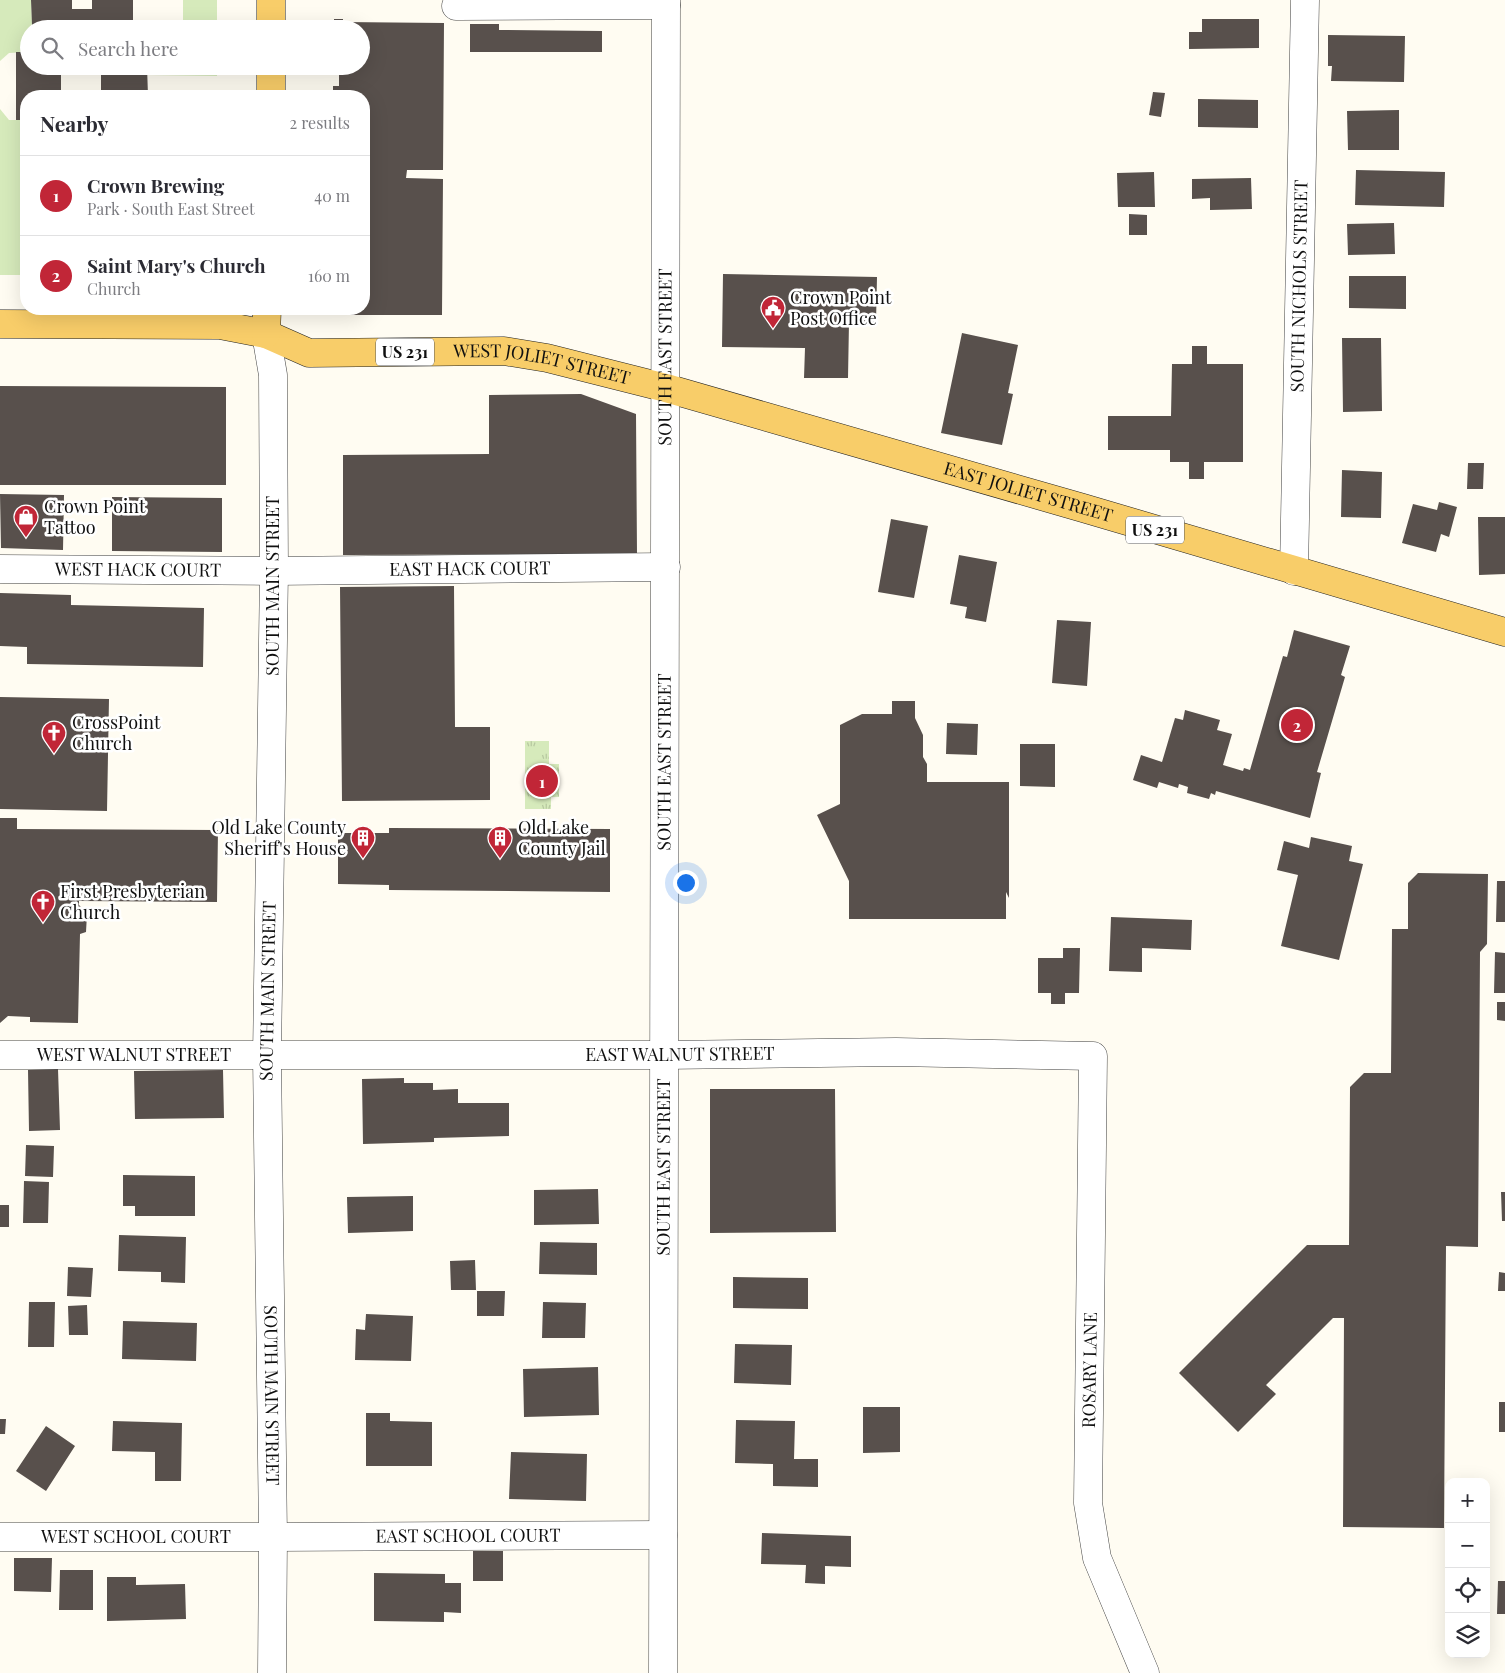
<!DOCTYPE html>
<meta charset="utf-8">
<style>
body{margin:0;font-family:"Playfair Display",serif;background:#f7f7f7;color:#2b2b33}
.controls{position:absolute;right:15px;bottom:15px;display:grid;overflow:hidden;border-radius:10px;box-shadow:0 5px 20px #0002}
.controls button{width:45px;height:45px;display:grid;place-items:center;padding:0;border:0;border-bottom:1px solid #e1e1e2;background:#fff;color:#2b2b33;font:25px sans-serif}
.you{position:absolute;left:685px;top:882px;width:18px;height:18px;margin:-12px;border:4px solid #fff;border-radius:50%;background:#1a73e8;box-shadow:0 0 0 8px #1a73e833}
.badge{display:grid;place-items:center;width:32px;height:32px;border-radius:50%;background:#c12637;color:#fff;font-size:16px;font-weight:700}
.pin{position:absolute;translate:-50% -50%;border:2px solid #fff;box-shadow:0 1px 5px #0006}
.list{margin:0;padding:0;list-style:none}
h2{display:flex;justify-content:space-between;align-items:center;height:65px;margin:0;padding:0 20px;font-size:21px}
h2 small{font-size:16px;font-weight:400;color:#7c7c81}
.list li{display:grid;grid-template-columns:32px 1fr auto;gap:15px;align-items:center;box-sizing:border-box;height:80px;padding:0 20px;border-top:1px solid #e1e1e2}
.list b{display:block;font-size:19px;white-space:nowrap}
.list p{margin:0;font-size:16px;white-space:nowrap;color:#7c7c81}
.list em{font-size:16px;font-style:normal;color:#7c7c81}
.icon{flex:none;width:28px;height:28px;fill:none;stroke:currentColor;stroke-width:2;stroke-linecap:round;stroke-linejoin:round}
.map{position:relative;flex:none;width:1505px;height:1673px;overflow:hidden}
.search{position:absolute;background:#fff;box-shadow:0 5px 20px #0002;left:20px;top:20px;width:350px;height:55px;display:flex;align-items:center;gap:12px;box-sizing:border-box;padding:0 18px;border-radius:28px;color:#7c7c81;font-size:19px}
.panel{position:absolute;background:#fff;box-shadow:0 5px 20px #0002;left:20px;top:90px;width:350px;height:225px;border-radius:20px}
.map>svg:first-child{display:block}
.grass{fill:#d6eabb}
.park{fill:url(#park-tufts)}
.building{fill:#58504c}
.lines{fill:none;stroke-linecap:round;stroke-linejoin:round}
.minor-casing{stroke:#434343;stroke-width:29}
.major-casing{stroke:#212121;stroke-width:29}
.minor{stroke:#fff;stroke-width:28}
.major{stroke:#f8cd69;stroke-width:28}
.labels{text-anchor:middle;stroke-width:5;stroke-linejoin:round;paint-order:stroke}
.shield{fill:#fff;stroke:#585858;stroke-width:1}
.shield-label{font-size:16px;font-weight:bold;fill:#101010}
.street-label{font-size:18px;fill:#101010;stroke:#fff}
.poi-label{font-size:18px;fill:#101010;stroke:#fff;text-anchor:start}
</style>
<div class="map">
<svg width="1505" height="1673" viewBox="0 0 1505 1673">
<defs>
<pattern id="park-tufts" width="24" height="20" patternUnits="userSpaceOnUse" patternTransform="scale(1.25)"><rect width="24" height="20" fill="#d6eabb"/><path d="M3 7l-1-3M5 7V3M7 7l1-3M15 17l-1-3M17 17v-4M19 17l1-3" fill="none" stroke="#b7c8a0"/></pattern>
</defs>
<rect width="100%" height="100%" fill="#fffcf2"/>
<path class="grass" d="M 0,0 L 31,0 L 32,24 L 35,25 L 35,29 L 29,29 L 29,52 L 9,53 L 0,61 Z
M 183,0 L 217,0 L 217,29 L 123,29 L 123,27 L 133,27 L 133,21 L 183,21 Z
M 147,66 L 217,66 L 217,76 L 147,75 Z
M 0,109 L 9,120 L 26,120 L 26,275 L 0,275 Z"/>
<path class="park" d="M 525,741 L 549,741 L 549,764 L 559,764 L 559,797 L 551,797 L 551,809 L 525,809 Z"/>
<path class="building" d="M 31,0 L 72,0 L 72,9 L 92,9 L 92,0 L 133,0 L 133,27 L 123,27 L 123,29 L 35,29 L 35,25 L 32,25 Z
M 334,19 L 343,19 L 343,22 L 444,23 L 443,170 L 407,170 L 406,178 L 443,179 L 442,315 L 333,315 L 333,309 L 364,309 L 364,96 L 333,96 L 333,86 L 339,86 L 339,66 L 361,66 L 361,29 L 334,29 Z
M 1202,19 L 1259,19 L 1259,48 L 1189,49 L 1189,32 L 1202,32 Z
M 470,24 L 499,24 L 499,30 L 602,31 L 602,52 L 470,52 Z
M 1328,35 L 1405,36 L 1404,82 L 1331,81 L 1332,66 L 1328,66 Z
M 16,52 L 29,52 L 29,66 L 61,66 L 61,96 L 26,96 L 26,120 L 16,120 Z
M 101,66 L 147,66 L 148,96 L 101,96 Z
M 1153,92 L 1165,93 L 1161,117 L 1149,115 Z
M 1198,99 L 1258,100 L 1258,128 L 1198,127 Z
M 1399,110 L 1399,150 L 1348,150 L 1347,111 Z
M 1356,170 L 1445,172 L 1444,207 L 1355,205 Z
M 1154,172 L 1155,207 L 1118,207 L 1117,173 Z
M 1251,178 L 1252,209 L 1210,210 L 1210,198 L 1192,199 L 1192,179 Z
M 1129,214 L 1147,215 L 1147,235 L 1129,235 Z
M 1394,223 L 1395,254 L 1348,255 L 1347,224 Z
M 723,274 L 877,277 L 876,322 L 849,322 L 848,378 L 804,378 L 805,348 L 722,347 Z
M 1349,276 L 1406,276 L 1406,309 L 1349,308 Z
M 962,333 L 1018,345 L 1008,393 L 1013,394 L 1002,445 L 941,433 Z
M 1342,338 L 1381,338 L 1382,411 L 1343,412 Z
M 1192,346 L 1207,346 L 1207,364 L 1243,364 L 1243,462 L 1204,462 L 1204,479 L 1189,479 L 1189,462 L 1170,462 L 1170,450 L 1108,450 L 1108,416 L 1171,416 L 1172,364 L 1192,364 Z
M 0,386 L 226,387 L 226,485 L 0,485 Z
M 581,394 L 636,414 L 637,554 L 343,555 L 343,455 L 489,454 L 489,395 Z
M 1468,463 L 1484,463 L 1483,489 L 1467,489 Z
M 1342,470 L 1382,472 L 1381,518 L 1341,517 Z
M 0,494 L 64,495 L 63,550 L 1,548 Z
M 112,497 L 222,498 L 222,552 L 112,551 Z
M 1439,502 L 1457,507 L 1449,537 L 1441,534 L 1436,552 L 1402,543 L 1413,504 L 1437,510 Z
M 1478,517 L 1505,517 L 1505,574 L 1479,575 Z
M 891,519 L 928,526 L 914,598 L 878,592 Z
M 959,555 L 997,562 L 986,622 L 965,618 L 967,607 L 950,604 Z
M 454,586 L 455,727 L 490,727 L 490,800 L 342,801 L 340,587 Z
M 0,593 L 71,595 L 71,605 L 204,608 L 203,667 L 27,664 L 27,647 L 0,646 Z
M 1057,620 L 1091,622 L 1087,686 L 1052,683 Z
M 1294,630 L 1350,646 L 1341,675 L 1345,677 L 1317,772 L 1321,773 L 1310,818 L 1216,791 L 1215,795 L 1211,793 L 1209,799 L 1187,793 L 1188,787 L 1179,784 L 1178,788 L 1159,782 L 1157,788 L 1133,780 L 1141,755 L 1162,762 L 1175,718 L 1183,720 L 1185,710 L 1220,720 L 1217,730 L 1232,734 L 1223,765 L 1243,771 L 1244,768 L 1250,770 L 1283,656 L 1287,657 Z
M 0,697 L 109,699 L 107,811 L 0,809 Z
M 892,701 L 915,701 L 915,718 L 923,735 L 923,757 L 927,764 L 927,782 L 1009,782 L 1009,898 L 1006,892 L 1006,919 L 849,919 L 849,881 L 817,815 L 840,804 L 840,725 L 862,714 L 892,714 Z
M 947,723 L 978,724 L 977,755 L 946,754 Z
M 1020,744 L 1055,744 L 1055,787 L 1020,786 Z
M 0,818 L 17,818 L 17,829 L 218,830 L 217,902 L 79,901 L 79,905 L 87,914 L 86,932 L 80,934 L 78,1023 L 30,1022 L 30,1017 L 8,1016 L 0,1023 Z
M 389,828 L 610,829 L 610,892 L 389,890 L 389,885 L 338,884 L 338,833 L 389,833 Z
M 1311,837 L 1352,846 L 1349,861 L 1363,864 L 1339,960 L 1281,946 L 1298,875 L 1277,870 L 1284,841 L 1309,848 Z
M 1418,873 L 1488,874 L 1487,944 L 1480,952 L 1478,1247 L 1446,1246 L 1444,1528 L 1343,1527 L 1344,1318 L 1333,1318 L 1266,1385 L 1276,1394 L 1238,1432 L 1179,1373 L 1307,1245 L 1349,1245 L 1350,1087 L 1364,1073 L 1391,1073 L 1392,929 L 1408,929 L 1408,883 Z
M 1497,881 L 1505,881 L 1505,922 L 1496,922 Z
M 1111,917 L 1192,920 L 1191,950 L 1142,948 L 1142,972 L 1109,971 Z
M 1063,948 L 1080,948 L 1079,993 L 1065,993 L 1065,1004 L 1051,1004 L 1051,993 L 1038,993 L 1038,958 L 1063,958 Z
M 1495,952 L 1505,953 L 1505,993 L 1494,993 Z
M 1497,1002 L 1505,1002 L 1505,1021 L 1497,1020 Z
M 58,1069 L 60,1130 L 29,1131 L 28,1070 Z
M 223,1070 L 224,1118 L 135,1119 L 134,1071 Z
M 404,1078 L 404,1083 L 433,1083 L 433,1090 L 458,1089 L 458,1103 L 509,1103 L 509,1136 L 434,1138 L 434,1142 L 363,1144 L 362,1079 Z
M 710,1089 L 835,1089 L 836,1232 L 710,1233 Z
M 26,1145 L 54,1146 L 53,1177 L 25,1176 Z
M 123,1175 L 195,1176 L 195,1216 L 135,1216 L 135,1206 L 123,1206 Z
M 24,1181 L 49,1182 L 48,1223 L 23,1223 Z
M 598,1189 L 599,1224 L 534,1225 L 534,1190 Z
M 1501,1192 L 1505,1192 L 1505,1221 L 1502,1221 Z
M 413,1196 L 413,1231 L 348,1233 L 347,1197 Z
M 0,1205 L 9,1205 L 9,1227 L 0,1227 Z
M 119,1235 L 186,1237 L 185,1283 L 161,1282 L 161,1272 L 118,1271 Z
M 540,1242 L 597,1243 L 597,1275 L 539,1274 Z
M 475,1260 L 476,1290 L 451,1290 L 450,1261 Z
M 68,1267 L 93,1268 L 91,1297 L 67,1296 Z
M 1499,1272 L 1505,1273 L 1505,1291 L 1498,1291 Z
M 733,1277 L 808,1278 L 808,1309 L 733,1308 Z
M 477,1291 L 505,1291 L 504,1316 L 477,1316 Z
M 29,1302 L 55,1302 L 54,1347 L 28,1347 Z
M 543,1302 L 586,1303 L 585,1338 L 542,1338 Z
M 87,1305 L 88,1335 L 69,1335 L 68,1306 Z
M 366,1314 L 413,1316 L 411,1361 L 355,1360 L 356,1329 L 365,1330 Z
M 123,1321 L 197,1323 L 196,1361 L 122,1359 Z
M 735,1344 L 792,1345 L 791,1385 L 734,1383 Z
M 598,1367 L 599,1415 L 524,1417 L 523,1369 Z
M 1499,1402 L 1505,1402 L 1505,1432 L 1499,1432 Z
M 863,1407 L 900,1407 L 900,1452 L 863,1453 Z
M 366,1413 L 390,1413 L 390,1421 L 432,1422 L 432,1466 L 366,1466 Z
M 0,1419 L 6,1419 L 5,1434 L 0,1434 Z
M 736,1420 L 795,1421 L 794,1459 L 818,1459 L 818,1487 L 773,1486 L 773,1464 L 735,1463 Z
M 113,1421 L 182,1423 L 181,1481 L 155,1481 L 155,1452 L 112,1451 Z
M 46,1426 L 75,1446 L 46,1491 L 16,1471 Z
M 511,1452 L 587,1454 L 586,1501 L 509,1499 Z
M 762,1533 L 851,1536 L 851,1567 L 825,1566 L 825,1584 L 805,1583 L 806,1565 L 761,1564 Z
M 473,1551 L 503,1551 L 503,1581 L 473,1581 Z
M 14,1558 L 52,1558 L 51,1592 L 14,1591 Z
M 60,1570 L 93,1570 L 93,1610 L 59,1610 Z
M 374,1573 L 445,1574 L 445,1583 L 461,1583 L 461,1613 L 444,1612 L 444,1622 L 374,1621 Z
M 107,1577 L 136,1577 L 136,1585 L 185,1584 L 186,1619 L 107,1621 Z
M 1498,1581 L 1505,1581 L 1505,1614 L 1497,1614 Z"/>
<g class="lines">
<defs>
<g id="minor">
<path d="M 456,6 L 666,5"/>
<path id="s1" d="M 266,334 L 273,375 L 274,571 L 267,1056 L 273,1537 L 272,1673"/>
<path id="s2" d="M 0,569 L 274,571 L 666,567"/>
<path id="s3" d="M 1294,571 L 1305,0"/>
<path id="s4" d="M 0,1055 L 664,1055 L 896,1052 L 1093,1056 L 1088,1503 L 1097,1558 L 1145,1673"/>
<path id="s5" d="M 0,1537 L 273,1537 L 663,1535"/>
<path id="s6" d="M 663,1673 L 666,0"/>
</g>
<g id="major">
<path d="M 271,0 L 271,29"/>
<path d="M 271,96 L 271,66"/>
<path id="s7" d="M 0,324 L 220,325 L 266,334 L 309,353 L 504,351 L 547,358 L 666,388 L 1083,508 L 1505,632"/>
<path d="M 266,334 L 267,309"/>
</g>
</defs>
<use href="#minor" class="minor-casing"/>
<use href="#major" class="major-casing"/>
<use href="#minor" class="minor"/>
<use href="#major" class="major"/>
</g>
<defs>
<symbol id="civic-pin" viewBox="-11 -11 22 30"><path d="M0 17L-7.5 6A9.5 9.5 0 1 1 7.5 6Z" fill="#c12637" stroke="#fff"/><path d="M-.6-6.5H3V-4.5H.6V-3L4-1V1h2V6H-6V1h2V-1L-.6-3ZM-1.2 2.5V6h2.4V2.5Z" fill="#fff"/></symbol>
<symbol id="shop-pin" viewBox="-11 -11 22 30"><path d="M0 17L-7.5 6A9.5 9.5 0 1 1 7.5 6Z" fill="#c12637" stroke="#fff"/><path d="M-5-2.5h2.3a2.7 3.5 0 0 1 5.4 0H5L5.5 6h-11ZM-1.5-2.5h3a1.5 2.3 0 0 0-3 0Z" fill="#fff"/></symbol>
<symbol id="church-pin" viewBox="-11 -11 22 30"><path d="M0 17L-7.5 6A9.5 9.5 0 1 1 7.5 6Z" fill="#c12637" stroke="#fff"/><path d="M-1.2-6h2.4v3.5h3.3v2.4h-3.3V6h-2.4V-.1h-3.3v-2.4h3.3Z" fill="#fff"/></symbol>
<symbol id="building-pin" viewBox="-11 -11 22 30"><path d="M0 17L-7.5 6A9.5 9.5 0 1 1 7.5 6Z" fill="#c12637" stroke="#fff"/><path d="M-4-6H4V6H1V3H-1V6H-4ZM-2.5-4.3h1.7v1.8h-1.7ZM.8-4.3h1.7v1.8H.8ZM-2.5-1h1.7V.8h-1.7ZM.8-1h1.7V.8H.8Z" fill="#fff"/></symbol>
</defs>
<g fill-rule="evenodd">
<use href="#civic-pin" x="759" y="294" width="28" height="38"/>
<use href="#shop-pin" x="12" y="503" width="28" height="38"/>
<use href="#church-pin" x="40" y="719" width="28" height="38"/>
<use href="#building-pin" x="349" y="824" width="28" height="38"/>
<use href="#building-pin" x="486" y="824" width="28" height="38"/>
<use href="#church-pin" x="29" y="888" width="28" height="38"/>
</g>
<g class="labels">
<g class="shield">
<rect x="376" y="338.5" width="58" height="27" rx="4"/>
<rect x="1126" y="516.5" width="58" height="27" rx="4"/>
</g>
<g class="shield-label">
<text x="405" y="358">US 231</text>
<text x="1155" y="536">US 231</text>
</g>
<g class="street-label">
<text dy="6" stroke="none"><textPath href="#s3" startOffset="285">SOUTH NICHOLS STREET</textPath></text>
<text dy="6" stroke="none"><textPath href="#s6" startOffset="1316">SOUTH EAST STREET</textPath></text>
<text dy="6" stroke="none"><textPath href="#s7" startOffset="548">WEST JOLIET STREET</textPath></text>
<text dy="6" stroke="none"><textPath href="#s7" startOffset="1052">EAST JOLIET STREET</textPath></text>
<text dy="6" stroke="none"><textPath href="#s2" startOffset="470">EAST HACK COURT</textPath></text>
<text dy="6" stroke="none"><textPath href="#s2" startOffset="138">WEST HACK COURT</textPath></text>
<text transform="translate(273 586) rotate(-90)" y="6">SOUTH MAIN STREET</text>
<text dy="6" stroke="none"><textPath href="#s6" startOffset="911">SOUTH EAST STREET</textPath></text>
<text transform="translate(268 991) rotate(-89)" y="6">SOUTH MAIN STREET</text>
<text dy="6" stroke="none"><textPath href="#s4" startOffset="680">EAST WALNUT STREET</textPath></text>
<text dy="6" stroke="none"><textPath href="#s4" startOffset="134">WEST WALNUT STREET</textPath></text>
<text dy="6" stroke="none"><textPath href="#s6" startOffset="506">SOUTH EAST STREET</textPath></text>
<text transform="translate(1090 1370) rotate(-89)" y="6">ROSARY LANE</text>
<text dy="6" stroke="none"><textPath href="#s1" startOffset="1062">SOUTH MAIN STREET</textPath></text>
<text dy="6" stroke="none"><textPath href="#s5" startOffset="468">EAST SCHOOL COURT</textPath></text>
<text dy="6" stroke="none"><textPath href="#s5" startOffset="136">WEST SCHOOL COURT</textPath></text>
</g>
<g class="poi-label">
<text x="790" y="304">Crown Point<tspan x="790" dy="21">Post Office</tspan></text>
<text x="44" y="513">Crown Point<tspan x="44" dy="21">Tattoo</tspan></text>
<text x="72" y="729">CrossPoint<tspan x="72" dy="21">Church</tspan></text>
<text x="346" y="834" text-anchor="end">Old Lake County<tspan x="346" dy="21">Sheriff's House</tspan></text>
<text x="518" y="834">Old Lake<tspan x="518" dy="21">County Jail</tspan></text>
<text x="60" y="898">First Presbyterian<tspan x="60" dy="21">Church</tspan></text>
</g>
</g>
</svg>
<div class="controls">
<button>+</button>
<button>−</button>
<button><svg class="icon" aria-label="locate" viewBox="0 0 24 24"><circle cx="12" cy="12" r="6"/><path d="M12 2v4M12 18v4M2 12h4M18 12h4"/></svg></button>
<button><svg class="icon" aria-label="layers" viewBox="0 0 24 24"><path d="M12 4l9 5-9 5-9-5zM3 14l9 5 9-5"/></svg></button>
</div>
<div class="you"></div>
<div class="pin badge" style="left:542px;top:781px">1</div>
<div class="pin badge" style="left:1297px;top:725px">2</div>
<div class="search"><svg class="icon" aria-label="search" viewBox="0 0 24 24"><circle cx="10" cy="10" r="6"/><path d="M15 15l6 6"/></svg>Search here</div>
<section class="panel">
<h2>Nearby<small>2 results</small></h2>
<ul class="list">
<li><span class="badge">1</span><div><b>Crown Brewing</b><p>Park · South East Street</p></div><em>40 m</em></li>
<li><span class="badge">2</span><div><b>Saint Mary's Church</b><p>Church</p></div><em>160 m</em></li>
</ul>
</section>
</div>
